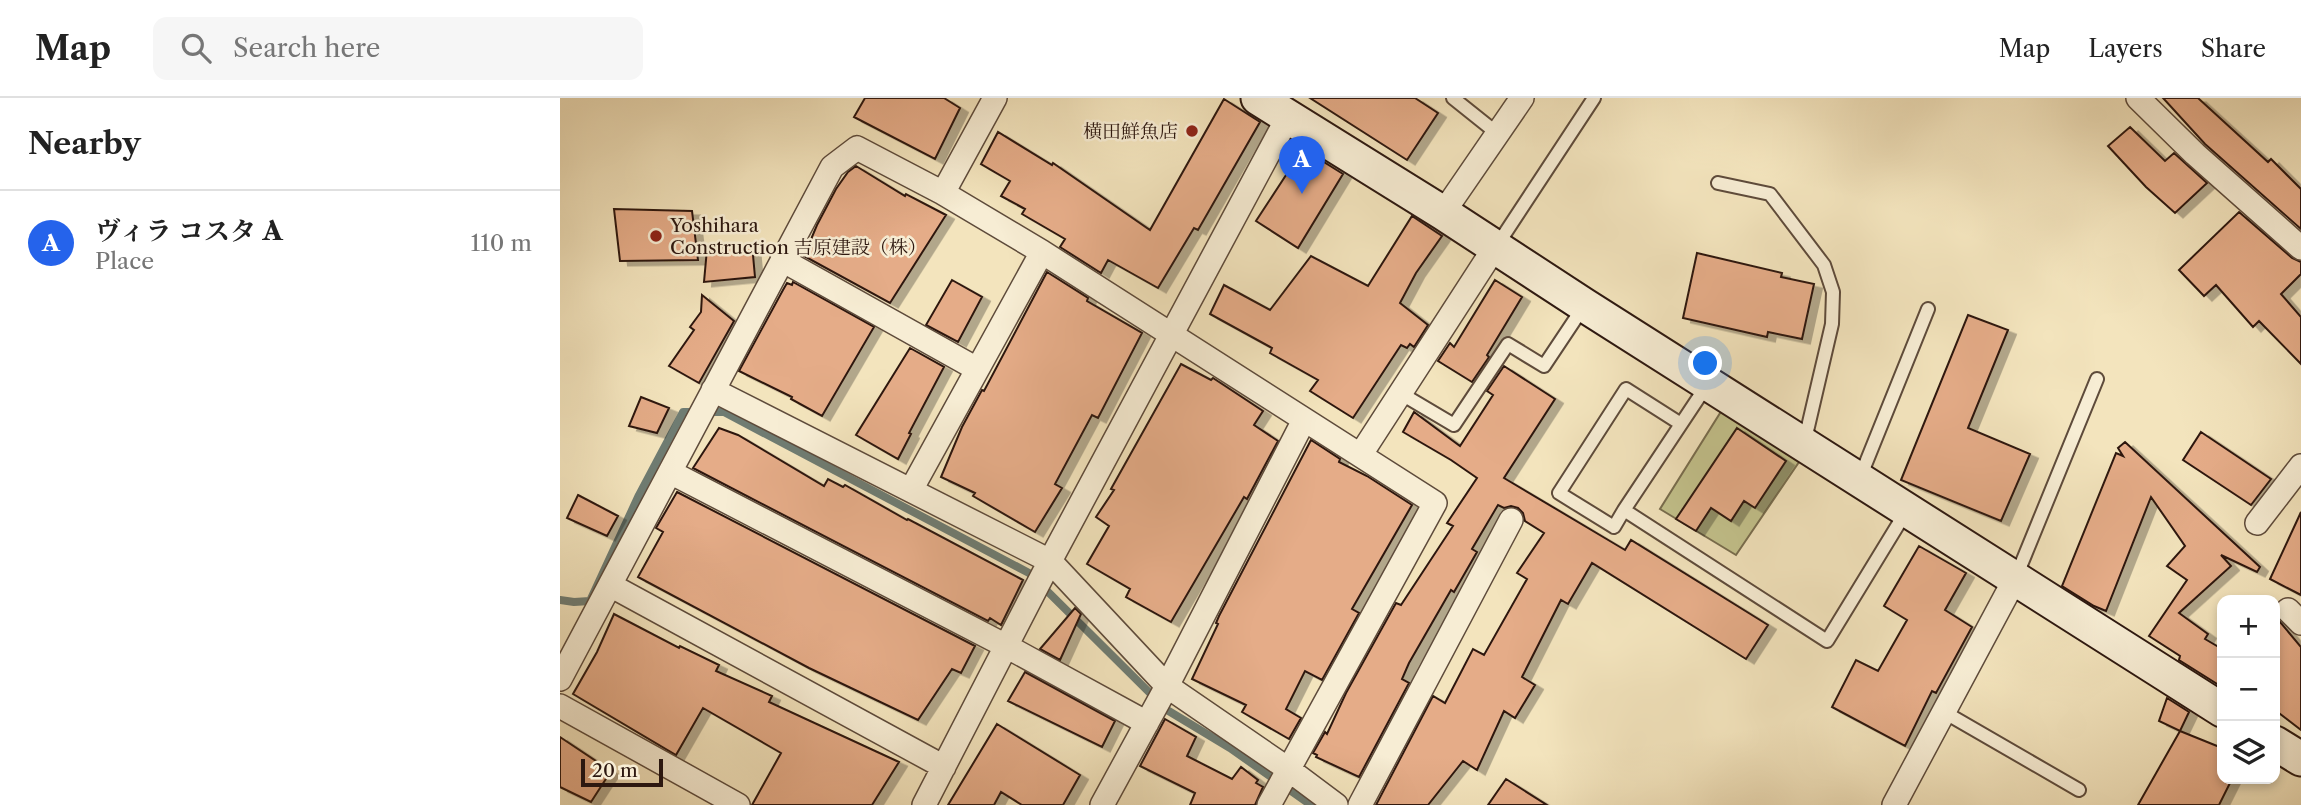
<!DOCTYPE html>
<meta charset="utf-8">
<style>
body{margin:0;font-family:"Libre Caslon Text","Noto Serif JP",serif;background:#f6f6f6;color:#222}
.controls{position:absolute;right:21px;bottom:21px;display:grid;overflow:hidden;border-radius:14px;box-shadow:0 4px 10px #0003}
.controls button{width:63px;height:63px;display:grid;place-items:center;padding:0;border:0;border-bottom:2px solid #e0e0e0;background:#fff;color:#222;font:35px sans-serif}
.scale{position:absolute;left:21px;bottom:18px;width:82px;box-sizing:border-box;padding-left:7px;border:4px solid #2d1810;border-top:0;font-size:19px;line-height:24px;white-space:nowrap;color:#2d1810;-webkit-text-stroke:5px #f7edd4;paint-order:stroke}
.you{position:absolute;left:1146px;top:266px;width:24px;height:24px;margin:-18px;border:5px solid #fff;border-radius:50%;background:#1a73e8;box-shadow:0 0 0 10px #1a73e833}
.badge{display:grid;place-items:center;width:46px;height:46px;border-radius:50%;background:#2563eb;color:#fff;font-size:23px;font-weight:700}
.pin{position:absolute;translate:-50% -58px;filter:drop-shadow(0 2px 4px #0008)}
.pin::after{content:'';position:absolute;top:37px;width:24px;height:21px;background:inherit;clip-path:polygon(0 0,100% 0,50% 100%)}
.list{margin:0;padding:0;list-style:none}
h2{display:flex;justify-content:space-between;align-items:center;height:91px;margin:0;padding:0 28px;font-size:30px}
h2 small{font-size:23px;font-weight:400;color:#767676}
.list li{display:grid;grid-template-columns:46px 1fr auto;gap:21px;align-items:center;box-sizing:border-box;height:105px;padding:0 28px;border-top:2px solid #e0e0e0}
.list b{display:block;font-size:26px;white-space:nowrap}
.list p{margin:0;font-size:23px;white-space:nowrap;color:#767676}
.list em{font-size:23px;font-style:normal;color:#767676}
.icon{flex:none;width:38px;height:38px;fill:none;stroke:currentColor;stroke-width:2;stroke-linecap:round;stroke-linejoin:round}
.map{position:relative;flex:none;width:1741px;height:707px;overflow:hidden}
header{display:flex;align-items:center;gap:42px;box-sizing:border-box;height:98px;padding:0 35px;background:#fff;border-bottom:2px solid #e0e0e0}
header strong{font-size:33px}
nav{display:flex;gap:38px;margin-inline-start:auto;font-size:24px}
.search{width:490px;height:63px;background:#f6f6f6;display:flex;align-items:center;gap:18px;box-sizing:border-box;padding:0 24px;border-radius:14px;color:#767676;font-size:26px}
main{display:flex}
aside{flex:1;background:#fff}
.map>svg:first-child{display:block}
.green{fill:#c3c28c;stroke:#786d4e;stroke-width:2}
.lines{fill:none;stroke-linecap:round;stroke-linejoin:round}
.stream{stroke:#6f7c72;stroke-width:8}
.building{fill:#e5ac88;stroke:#2d1810;stroke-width:2;filter:url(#shadow)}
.lane-casing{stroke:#5e4b3b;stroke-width:16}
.street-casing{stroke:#5e4b3b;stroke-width:26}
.secondary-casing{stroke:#2d1810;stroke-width:37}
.lane{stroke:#f7edd4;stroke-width:12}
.street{stroke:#f7edd4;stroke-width:23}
.secondary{stroke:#f7edd4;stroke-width:33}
.poi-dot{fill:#8f2418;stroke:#f7edd4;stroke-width:2.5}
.labels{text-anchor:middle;stroke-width:5;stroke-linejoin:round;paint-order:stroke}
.poi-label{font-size:19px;fill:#2d1810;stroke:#f7edd4;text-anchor:end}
</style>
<header>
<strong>Map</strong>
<div class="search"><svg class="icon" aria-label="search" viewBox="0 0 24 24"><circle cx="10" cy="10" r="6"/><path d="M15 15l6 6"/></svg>Search here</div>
<nav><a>Map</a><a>Layers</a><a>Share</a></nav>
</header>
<main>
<aside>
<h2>Nearby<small></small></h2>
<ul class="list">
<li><span class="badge">A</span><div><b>ヴィラ コスタ A</b><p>Place</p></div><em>110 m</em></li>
</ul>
</aside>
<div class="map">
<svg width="1741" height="707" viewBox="0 0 1741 707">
<defs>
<filter id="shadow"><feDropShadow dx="8" dy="4.5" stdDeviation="0" flood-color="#0004"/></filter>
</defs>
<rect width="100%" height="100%" fill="#f3e4bd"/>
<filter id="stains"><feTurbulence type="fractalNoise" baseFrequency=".00286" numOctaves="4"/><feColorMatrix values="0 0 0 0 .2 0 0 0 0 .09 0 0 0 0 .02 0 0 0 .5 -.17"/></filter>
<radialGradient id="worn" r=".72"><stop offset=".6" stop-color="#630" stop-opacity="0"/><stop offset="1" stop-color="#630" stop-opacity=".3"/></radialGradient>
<path class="green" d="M 1162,312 L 1239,364 L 1176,457 L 1100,411 Z"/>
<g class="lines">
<path class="stream" d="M 0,502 L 14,504 L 30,503 L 79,397 L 123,314 L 164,314 L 469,475 L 607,612 L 670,650 L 751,707"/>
</g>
<path class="building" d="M 305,0 L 384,0 L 400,10 L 375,61 L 294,19 Z
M 750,0 L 855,0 L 878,15 L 847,62 Z
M 1603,0 L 1638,0 L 1708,64 L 1711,61 L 1741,91 L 1741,131 L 1645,46 Z
M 664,1 L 700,24 L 638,132 L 634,130 L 598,190 L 548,162 L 541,175 L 500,149 L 505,141 L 462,116 L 465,111 L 441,98 L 450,83 L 421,66 L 438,34 L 492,67 L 493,65 L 590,132 Z
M 1570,29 L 1605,63 L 1614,55 L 1647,85 L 1615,115 L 1586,89 L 1548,48 Z
M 743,51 L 783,76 L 738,150 L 696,123 Z
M 296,68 L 345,98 L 346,96 L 386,117 L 330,205 L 244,158 L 257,127 L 276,91 L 288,74 Z
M 54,111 L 132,113 L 138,162 L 60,163 Z
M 1679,114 L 1732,160 L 1741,164 L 1741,176 L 1721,196 L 1741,219 L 1741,266 L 1699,223 L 1693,229 L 1656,187 L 1644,198 L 1619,172 Z
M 852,118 L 882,138 L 856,175 L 840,205 L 868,227 L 854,249 L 850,246 L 847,250 L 841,247 L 793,320 L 750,293 L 758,282 L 710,255 L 712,250 L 650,216 L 664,187 L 710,212 L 751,158 L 808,188 Z
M 192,146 L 195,179 L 144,184 L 147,151 Z
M 1137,155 L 1222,175 L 1221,179 L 1254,186 L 1242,241 L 1208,234 L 1207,239 L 1123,220 Z
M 487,174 L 528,200 L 527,203 L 582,235 L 538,320 L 532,317 L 495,386 L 502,390 L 475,434 L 413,398 L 415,395 L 381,379 L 402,329 L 422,292 L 424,293 Z
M 392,182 L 422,199 L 398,244 L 366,227 Z
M 935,182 L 962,199 L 927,257 L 929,259 L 912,284 L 878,263 L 890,245 L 894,249 Z
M 233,184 L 314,229 L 262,318 L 231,301 L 232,299 L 179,273 L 223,192 L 227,185 L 232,187 Z
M 142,197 L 174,223 L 139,285 L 109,268 L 134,232 L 130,229 L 141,214 Z
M 1408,217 L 1448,232 L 1408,330 L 1470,356 L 1441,423 L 1341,382 Z
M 350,250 L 384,269 L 349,335 L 351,336 L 338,361 L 296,337 Z
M 621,266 L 651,282 L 653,280 L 703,313 L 694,327 L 718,343 L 687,401 L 684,399 L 611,524 L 566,499 L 570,491 L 527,466 L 549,428 L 536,419 L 554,392 L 551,391 Z
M 944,268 L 995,301 L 944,380 L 1065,452 L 1071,442 L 1208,527 L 1186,561 L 1032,465 L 1008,506 L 1001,502 L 962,579 L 975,587 L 955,620 L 944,613 L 917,672 L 903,663 L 868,707 L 816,707 L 873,598 L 885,605 L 913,551 L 924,557 L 967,481 L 957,475 L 984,435 L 965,423 L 963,415 L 958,410 L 951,408 L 944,410 L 938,407 L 912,451 L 917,454 L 894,494 L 891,492 L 849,565 L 842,581 L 849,585 L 799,679 L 756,659 L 757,657 L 753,655 L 765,634 L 767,636 L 786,595 L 836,505 L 841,507 L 893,428 L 887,425 L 917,380 L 891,362 L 843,334 L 854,314 L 900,348 L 933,297 L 927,293 Z
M 81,299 L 109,310 L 97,335 L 69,328 Z
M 159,330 L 178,337 L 264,388 L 268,381 L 283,389 L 285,387 L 347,422 L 348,421 L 463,482 L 441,527 L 430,520 L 428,523 L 133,370 Z
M 1177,330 L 1226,363 L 1195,410 L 1184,403 L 1171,423 L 1151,410 L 1136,433 L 1116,421 Z
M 1641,334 L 1711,381 L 1691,407 L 1623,362 Z
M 751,342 L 780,361 L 779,364 L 807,378 L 852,407 L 792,511 L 799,515 L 762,582 L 745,573 L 726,611 L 741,620 L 729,641 L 682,614 L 686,607 L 632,581 L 658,526 L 656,525 L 659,518 Z
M 1565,344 L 1700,469 L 1697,474 L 1661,457 L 1671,468 L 1619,515 L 1648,536 L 1645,541 L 1662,551 L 1662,589 L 1619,562 L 1620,558 L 1589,538 L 1627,482 L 1607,468 L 1625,448 L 1591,399 L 1546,513 L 1534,508 L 1502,488 L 1556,355 L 1563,358 L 1558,350 Z
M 117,394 L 415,548 L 401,575 L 392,571 L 358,622 L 249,570 L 78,479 L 103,434 L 96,430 Z
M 18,397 L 58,418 L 47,438 L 7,420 Z
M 1741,414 L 1741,497 L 1710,481 Z
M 1359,448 L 1406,475 L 1385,512 L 1412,529 L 1376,595 L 1372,593 L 1345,648 L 1272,609 L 1296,562 L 1318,573 L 1347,522 L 1324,508 Z
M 515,510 L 521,516 L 500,562 L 480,551 Z
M 54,516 L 119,550 L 120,548 L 159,567 L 156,573 L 212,598 L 209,604 L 339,664 L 312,707 L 192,707 L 221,655 L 143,610 L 116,657 L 13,596 L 37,554 Z
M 1715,518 L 1741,549 L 1741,632 L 1715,612 Z
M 465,574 L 555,623 L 542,649 L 448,603 Z
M 1607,600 L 1629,614 L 1620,633 L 1599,623 Z
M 605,621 L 636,639 L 627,658 L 672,681 L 681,669 L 698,682 L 696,685 L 703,689 L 695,707 L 630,707 L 635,695 L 580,668 Z
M 437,626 L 520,677 L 503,707 L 462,707 L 441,694 L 434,707 L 388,707 Z
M 1620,633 L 1662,650 L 1662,681 L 1672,681 L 1659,707 L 1578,707 Z
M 0,639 L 51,673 L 31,704 L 0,689 Z
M 946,681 L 987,707 L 928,707 Z"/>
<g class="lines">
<defs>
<path id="lane" d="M 893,0 L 938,36
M 1158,85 L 1210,96 L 1264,167 L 1273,194 L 1272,226 L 1244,346
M 936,149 L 1034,0
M 1147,287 L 1064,412 L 1267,543 L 1347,412
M 840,295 L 894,327 L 948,246 L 984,268 L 1024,208
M 1299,382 L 1368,211
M 1064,412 L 1054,429 L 999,395 L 1066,291 L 1121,326
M 1456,479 L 1537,281
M 1384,614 L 1519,692"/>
<path id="street" d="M 1578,0 L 1635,56 L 1741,150
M 383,95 L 482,154 L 875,405 L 709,707
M 883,115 L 962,0
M 222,162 L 417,271
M 153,292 L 490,463 L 607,588 L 728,671 L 776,707
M 801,356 L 935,149
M 110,374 L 446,548 L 587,625
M 351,392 L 482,154
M 1697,425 L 1741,368
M 50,487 L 384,669
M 1728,512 L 1741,525
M 0,581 L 272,69 L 297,50 L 383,95 L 435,0
M 0,608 L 178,707
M 364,707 L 490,463 L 728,19
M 542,707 L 607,588 L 744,322
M 800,707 L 951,422
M 1334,707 L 1456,479"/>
<path id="secondary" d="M 698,0 L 883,115 L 1024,207 L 1662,612
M 1715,645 L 1741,661"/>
</defs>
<use href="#lane" class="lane-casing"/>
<use href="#street" class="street-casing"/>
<use href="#secondary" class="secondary-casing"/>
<use href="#lane" class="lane"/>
<use href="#street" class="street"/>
<use href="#secondary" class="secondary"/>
</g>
<g class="poi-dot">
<circle cx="632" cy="33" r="7"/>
<circle cx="96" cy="138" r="7"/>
</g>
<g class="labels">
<g class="poi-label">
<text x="618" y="40">横田鮮魚店</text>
<text x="110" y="134" text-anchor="start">Yoshihara<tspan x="110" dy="22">Construction 吉原建設（株）</tspan></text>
</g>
</g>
<rect width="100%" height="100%" filter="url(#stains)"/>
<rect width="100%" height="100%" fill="url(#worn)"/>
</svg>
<div class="controls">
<button>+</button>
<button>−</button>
<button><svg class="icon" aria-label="layers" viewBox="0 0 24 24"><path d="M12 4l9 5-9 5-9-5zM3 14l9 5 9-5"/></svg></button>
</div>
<div class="scale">20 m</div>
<div class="you"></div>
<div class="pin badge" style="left:742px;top:96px">A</div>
</div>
</main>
